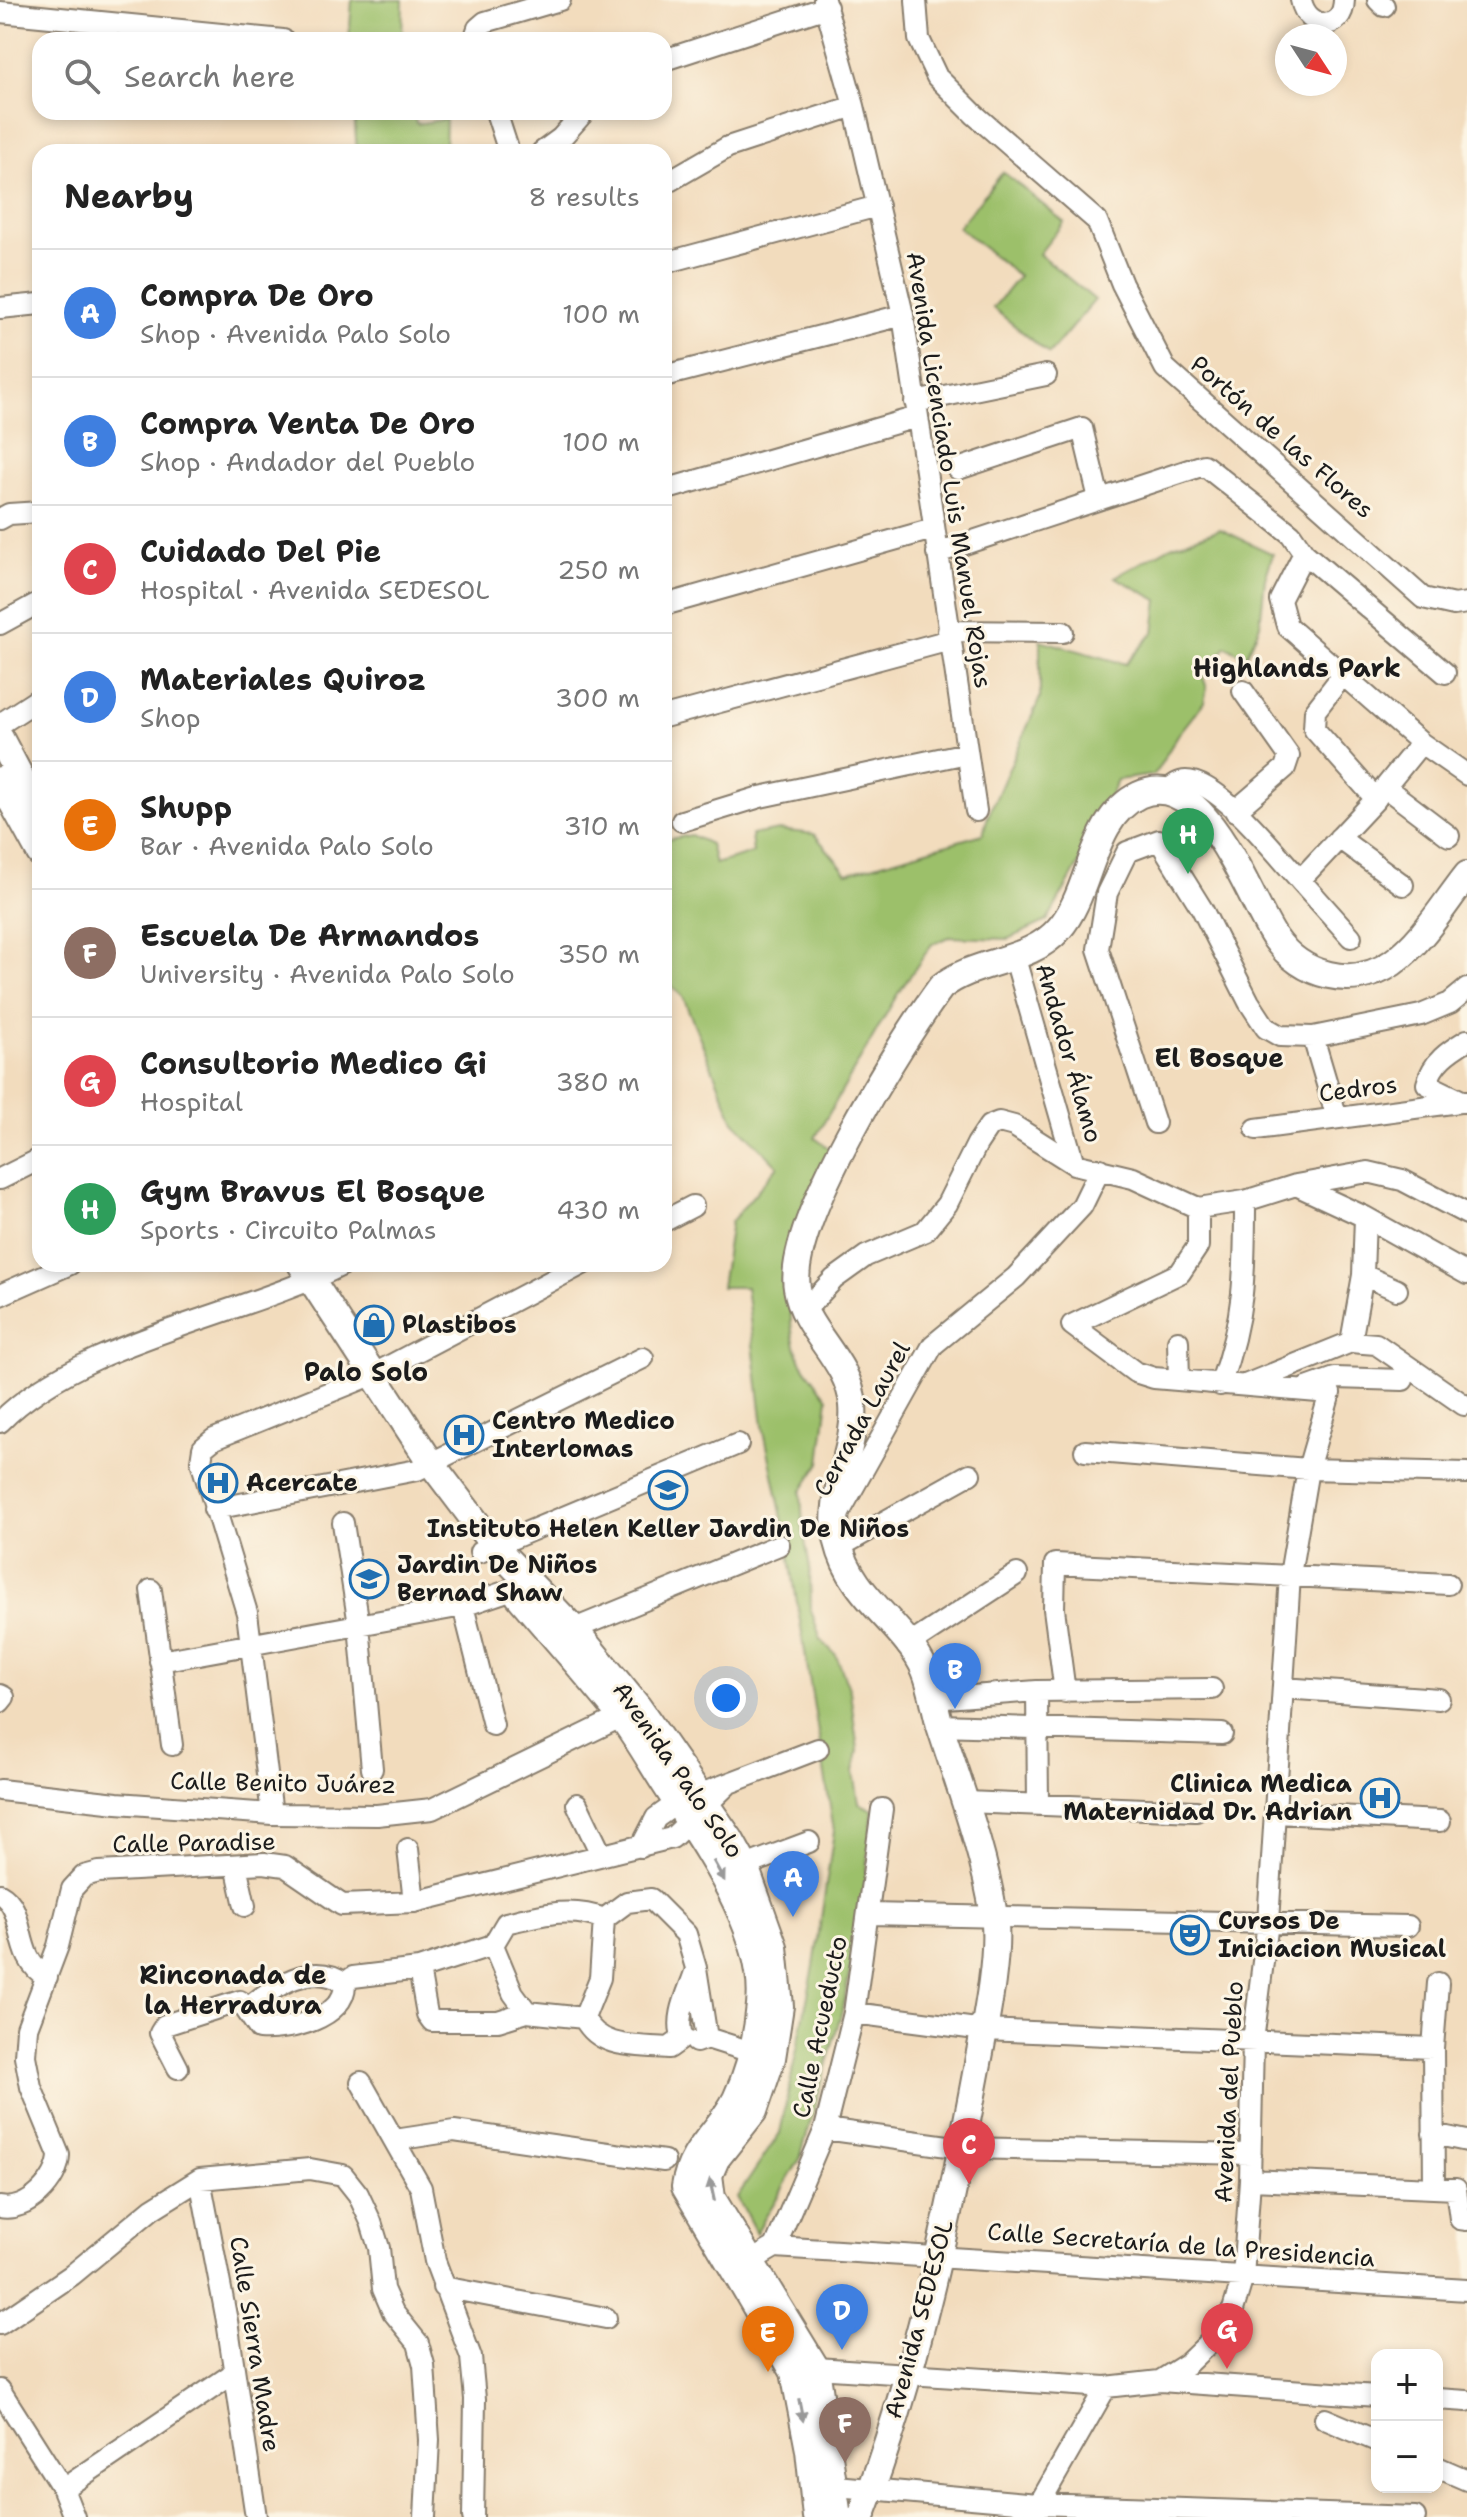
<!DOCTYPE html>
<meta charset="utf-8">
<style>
body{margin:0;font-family:"Shantell Sans",sans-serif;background:#f6f6f6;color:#222}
.controls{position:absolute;right:24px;bottom:24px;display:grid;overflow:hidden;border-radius:16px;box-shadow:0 4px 12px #0003}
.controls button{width:72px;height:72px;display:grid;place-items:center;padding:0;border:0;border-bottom:2px solid #e0e0e0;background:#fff;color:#222;font:40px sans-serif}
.compass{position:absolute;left:1275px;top:24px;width:72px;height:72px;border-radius:50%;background:#fff;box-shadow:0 4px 12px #0003;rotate:126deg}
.you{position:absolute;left:726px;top:1698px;width:28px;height:28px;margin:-20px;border:6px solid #fff;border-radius:50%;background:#1a73e8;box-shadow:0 0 0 12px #1a73e833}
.badge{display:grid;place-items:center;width:52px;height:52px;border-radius:50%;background:#d93025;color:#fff;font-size:26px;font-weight:700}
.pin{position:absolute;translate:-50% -66px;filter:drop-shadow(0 2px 4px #0008)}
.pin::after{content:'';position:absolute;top:42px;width:28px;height:24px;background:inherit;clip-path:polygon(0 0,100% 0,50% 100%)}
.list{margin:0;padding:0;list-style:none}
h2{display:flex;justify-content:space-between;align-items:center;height:104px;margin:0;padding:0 32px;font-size:34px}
h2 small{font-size:26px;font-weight:400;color:#767676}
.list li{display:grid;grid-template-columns:52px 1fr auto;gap:24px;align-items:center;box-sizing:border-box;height:128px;padding:0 32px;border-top:2px solid #e0e0e0}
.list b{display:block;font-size:30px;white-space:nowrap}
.list p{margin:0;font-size:26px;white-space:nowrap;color:#767676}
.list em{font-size:26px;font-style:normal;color:#767676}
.icon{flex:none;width:44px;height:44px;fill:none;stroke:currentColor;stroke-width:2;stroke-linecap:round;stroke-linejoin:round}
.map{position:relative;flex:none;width:1467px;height:2517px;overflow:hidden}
.search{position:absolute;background:#fff;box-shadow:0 4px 12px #0003;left:32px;top:32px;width:640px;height:88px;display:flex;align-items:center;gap:20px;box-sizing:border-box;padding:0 28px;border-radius:24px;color:#767676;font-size:30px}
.panel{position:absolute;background:#fff;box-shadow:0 4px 12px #0003;left:32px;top:144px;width:640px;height:1128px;border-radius:24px}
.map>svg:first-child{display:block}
.green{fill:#9cc06a;stroke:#5c6e43;stroke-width:2}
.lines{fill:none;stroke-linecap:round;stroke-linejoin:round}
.minor-casing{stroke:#877c6c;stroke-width:24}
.major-casing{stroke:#877c6c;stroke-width:30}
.minor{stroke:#fff;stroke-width:20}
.major{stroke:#fff;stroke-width:26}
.oneway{fill:#999}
.labels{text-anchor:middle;stroke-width:6;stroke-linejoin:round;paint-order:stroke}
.street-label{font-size:24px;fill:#1c1c1c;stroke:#fcf5e5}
.poi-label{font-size:24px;font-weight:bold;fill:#1c1c1c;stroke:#fcf5e5;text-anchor:start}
.neighbourhood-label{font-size:26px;font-weight:bold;fill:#1c1c1c;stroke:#fcf5e5}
</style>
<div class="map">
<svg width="1467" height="2517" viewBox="0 0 1467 2517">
<rect width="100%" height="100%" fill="#fcf5e5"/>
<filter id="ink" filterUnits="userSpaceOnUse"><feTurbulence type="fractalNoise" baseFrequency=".0125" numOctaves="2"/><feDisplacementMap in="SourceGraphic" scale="16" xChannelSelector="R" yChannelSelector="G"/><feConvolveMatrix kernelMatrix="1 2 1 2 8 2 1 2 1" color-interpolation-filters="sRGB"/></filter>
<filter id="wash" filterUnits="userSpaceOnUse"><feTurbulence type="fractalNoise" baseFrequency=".006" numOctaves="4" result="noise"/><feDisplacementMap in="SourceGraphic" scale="32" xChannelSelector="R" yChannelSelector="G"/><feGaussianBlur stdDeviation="1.8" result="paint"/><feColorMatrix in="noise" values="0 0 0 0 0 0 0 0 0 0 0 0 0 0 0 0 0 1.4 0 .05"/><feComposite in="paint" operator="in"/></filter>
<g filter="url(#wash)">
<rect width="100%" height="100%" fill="#f2dcbd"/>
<path class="green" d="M 352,0 L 403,0 L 402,40 L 349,40 Z
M 354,112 L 412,112 L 417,124 L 446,119 L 445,152 L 357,152 Z
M 1003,172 L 1064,222 L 1039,254 L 1095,300 L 1049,354 L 993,308 L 1019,276 L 958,227 Z
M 1220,529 L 1273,554 L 1265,579 L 1260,625 L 1246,657 L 1226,646 L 1203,677 L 1207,688 L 1204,702 L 1178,735 L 1154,775 L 1117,780 L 1079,864 L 1047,921 L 1008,939 L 949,937 L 932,944 L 897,995 L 815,1138 L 834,1152 C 814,1211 773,1296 799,1357 C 805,1371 819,1385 828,1398 L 820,1463 L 801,1492 L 803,1529 L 810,1568 L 811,1610 L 821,1640 L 836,1655 L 850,1691 L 858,1750 L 854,1772 L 859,1803 L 873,1810 L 862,1907 L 843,2007 L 800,2159 L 756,2233 L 737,2197 L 780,2133 L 814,1966 L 834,1831 L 788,1547 L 763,1426 L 746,1287 L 721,1287 L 731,1222 L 778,1166 L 734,1121 L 683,997 L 664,979 L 664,840 L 691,835 L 710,844 L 715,864 L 753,853 L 751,835 L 779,830 L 814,834 L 847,873 L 983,834 L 988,816 L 1040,698 L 1040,640 L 1126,664 L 1154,632 L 1158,600 L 1115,577 L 1171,546 Z"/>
</g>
<g filter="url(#ink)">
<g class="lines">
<defs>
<path id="minor" d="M 824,0 L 854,106 L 903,315 L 976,811
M 916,0 L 919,39 L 937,77 L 975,115 L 1097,221 L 1122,284 L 1165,368 L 1423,598 L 1454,605 L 1467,603
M 1301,0 C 1307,30 1343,33 1344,0
M 1378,0 L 1384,6
M 0,12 L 283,40
M 474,40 L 478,28 L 485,22 L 560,0
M 664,60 L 827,7
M 496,112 L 509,152
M 542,152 L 561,138 L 584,112
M 664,184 L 728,147 L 854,106
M 664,263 L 878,206
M 0,308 L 40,304
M 664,376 L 903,315
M 915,402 L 1046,375
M 958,469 L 1082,428 L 1099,499
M 664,490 L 917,417
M 0,519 L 9,514 L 40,512
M 937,553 L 1204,465 L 1291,534 L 1304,553 L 1280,600 L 1287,626 L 1421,743 L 1467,775
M 1304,553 L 1445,673
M 664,605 L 933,529
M 0,624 L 40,602
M 948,631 L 1063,632
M 664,717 L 950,640
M 0,724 L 40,698
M 1386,788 L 1449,836
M 1164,793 C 1171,788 1177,781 1186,781 C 1220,781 1277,855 1300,880 L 1376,799 L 1314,729 L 1315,711 L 1342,676
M 1378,796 L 1421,743
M 1235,811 L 1285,768 L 1289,756 L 1243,691
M 682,821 L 760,797 L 967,753
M 1339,838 L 1403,885
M 1300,880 L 1351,937
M 1014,955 L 1074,1164
M 1313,1037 L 1337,1118
M 1464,1102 L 1427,1084 C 1432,1062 1449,1051 1467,1040
M 1155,1123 L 1098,949 L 1107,893 L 1127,852 L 1159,840 L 1202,909 L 1249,1002 L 1266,1028 L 1280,1036 L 1313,1037 L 1421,1015 L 1450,1003 L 1467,989
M 1256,1129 L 1467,1101
M 0,1179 L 40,1159
M 1296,1185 L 1365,1217 L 1467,1274
M 664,1221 L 693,1206
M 1363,1275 L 1397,1290
M 0,1295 L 70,1264
M 803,1312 L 834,1279 L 866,1256 L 925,1231 L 947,1204 L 977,1144 L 989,1126 L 999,1122 L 1014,1126 L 1074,1164 L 1133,1178 L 1198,1208 L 1245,1201 L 1296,1185 L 1368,1172 L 1402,1180 L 1467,1214
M 1178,1341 L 1179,1380
M 1351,1342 L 1363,1275 L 1365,1217
M 1220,1385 C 1245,1315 1245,1275 1245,1201
M 1245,1385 L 1351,1342 L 1376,1344 L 1464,1405
M 1307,1388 L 1335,1378 L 1403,1380
M 0,1422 C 80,1340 241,1317 344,1264
M 1085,1451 L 1308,1469 L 1467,1473
M 214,1509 L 417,1470 L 643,1358
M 838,1515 L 933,1345 L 1016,1277 L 1082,1206 L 1100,1169
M 343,1523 L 359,1625 L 372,1769
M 839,1547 L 970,1474
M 480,1552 L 738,1444
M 151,1590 L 172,1745
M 463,1606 L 493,1725
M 565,1638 L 574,1629 L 779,1545
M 907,1646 L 1017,1574
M 160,1661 L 463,1606 L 528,1584
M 1283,1688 L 1439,1699
M 1037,1691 L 1038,1805
M 1065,1692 L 1054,1609 L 1055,1564 L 1448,1584
M 0,1695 L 4,1697 L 0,1702
M 933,1699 L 1037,1691 L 1212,1689
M 940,1725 L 1222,1734
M 0,1790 L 117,1803 L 272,1814 L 377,1815 L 432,1809 L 631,1712
M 966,1802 L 1196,1811
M 577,1804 L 601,1854
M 1275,1813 L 1440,1821
M 272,1814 L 247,1613 L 201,1461 L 203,1448 L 214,1439 L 372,1375 L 583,1264
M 641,1847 L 656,1818 L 677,1803 L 818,1749
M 408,1849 L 414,1902
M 236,1865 L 245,1906
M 745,1866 L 809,1842
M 0,1894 C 28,1909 12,1958 47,1977
M 870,1914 L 1408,1926
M 493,1945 L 513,1993 L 527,2012 L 584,2018 L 600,1978 L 604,1919 L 627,1902 L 651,1899 L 686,1934 L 696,1968 L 707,2038
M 493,1945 L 506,1923 C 540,1915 570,1906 604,1919
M 419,1969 L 427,2014 L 432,2021 L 498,2021 L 527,2012
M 247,2009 C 274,1986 312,1960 345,1983
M 854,2013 L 984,2030 L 1433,2048
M 584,2018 C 600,2050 637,2045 669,2048 L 683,2038
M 683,2038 C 674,2018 689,1991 695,1972
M 696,2042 L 707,2038 L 764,2056
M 178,2068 L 160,2033 L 165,2025 L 240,2001 L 259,2029 C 288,2031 346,2019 345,1983 L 353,1977 L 419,1969 L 493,1945
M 361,2082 L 421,2188 L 435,2261 L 471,2357 L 475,2399 L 473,2517
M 825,2129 L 962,2148 L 1251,2154
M 1433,2134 L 1467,2141
M 395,2140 L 454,2131 L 664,2161
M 200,2179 L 227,2321 L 256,2517
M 1250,2180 L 1456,2189 L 1460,2219 L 1467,2220
M 1434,2187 L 1433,2048 L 1438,1983
M 0,2207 C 27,2213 59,2180 59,2155 L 31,2087 L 25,2056 L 27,2028 L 58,1946 L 72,1889 L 84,1876 L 99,1872 L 264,1863 L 285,1866 L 342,1905 L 414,1902 L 672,1838 L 727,1785
M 775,2247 L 825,2129 L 854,2013 L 882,1809
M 751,2261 L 775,2247 L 1467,2290
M 443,2287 L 606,2318
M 0,2324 L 72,2275 L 152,2209 L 200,2179 L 310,2169 L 343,2175 L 358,2194 L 371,2222 L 379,2248 L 383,2289 L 393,2312 L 418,2343 L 424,2365 L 429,2440 L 425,2517
M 816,2368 L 1106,2387 L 1160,2381 L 1377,2396
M 1160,2381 L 1187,2364 L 1210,2342 L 1233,2310 L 1243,2277 L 1250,2180 L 1253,2041 L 1268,1922 L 1290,1575 L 1308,1469 L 1330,1393 L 1154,1378 L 1135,1372 L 1072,1325 L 1180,1273 L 1198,1246 L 1198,1208
M 0,2390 L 63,2489 L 74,2517
M 1437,2399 L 1467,2401
M 1325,2419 L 1377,2441
M 1437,2467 L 1467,2480
M 836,2486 L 1038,2504 L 1415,2517
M 63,2489 L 234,2373
M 1034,2513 L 1106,2387"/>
<path id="major" d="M 0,738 L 40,814
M 0,780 L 40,853
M 301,1264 L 431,1463 L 494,1546 L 574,1629 L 638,1707 L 730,1839 L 745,1866 L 774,1947 L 780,2006 L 772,2058 L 754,2111 L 716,2159 L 709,2175 L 712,2198 L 816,2368 L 838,2517
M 518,1595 C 552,1635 587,1674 620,1715 C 636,1736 649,1759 663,1781 C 701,1841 768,1931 760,2005 C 757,2036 749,2072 736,2099 C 720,2131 690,2149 685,2187 L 794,2372 L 809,2450 L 816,2517
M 861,2517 C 915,2378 951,2209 978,2063 C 985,2025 1000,1952 994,1916 C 984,1851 960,1788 940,1726 C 935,1708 932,1687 925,1670 C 905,1624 851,1598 838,1542 C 826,1494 857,1452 853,1405 C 849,1359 804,1332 797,1288 C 786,1224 901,1041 941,987 C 976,959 1030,963 1059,929 C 1092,892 1090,818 1139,795 C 1205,765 1249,901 1275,938 C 1301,976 1353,990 1392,963 C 1423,941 1444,904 1467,875"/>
</defs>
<use href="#minor" class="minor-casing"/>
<use href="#major" class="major-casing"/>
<use href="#minor" class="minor"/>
<use href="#major" class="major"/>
</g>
<defs><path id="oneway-solid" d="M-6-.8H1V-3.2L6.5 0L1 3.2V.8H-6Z" transform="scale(2)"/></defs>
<g class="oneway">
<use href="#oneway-solid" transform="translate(719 1871) rotate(61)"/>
<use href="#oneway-solid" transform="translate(712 2190) rotate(-102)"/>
<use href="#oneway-solid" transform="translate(801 2410) rotate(79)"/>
</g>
</g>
<defs>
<symbol id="shop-ring" viewBox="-11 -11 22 22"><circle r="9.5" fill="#fcf5e5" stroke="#1f6fb2" stroke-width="1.5"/><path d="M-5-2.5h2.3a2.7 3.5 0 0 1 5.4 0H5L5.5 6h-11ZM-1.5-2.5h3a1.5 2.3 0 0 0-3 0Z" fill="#1f6fb2"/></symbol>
<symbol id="hospital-ring" viewBox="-11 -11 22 22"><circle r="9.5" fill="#fcf5e5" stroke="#1f6fb2" stroke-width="1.5"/><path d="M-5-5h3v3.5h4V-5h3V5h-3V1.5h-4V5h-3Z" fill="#1f6fb2"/></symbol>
<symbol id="school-ring" viewBox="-11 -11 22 22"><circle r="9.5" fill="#fcf5e5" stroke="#1f6fb2" stroke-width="1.5"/><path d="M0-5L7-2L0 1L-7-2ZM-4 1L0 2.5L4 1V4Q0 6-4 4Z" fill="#1f6fb2"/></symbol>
<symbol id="theatre-ring" viewBox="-11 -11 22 22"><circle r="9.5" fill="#fcf5e5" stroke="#1f6fb2" stroke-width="1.5"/><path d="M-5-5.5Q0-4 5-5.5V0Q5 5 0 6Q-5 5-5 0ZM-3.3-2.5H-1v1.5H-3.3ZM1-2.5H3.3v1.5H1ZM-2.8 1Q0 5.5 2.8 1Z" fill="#1f6fb2"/></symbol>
</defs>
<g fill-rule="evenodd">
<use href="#shop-ring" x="352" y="1303" width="44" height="44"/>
<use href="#hospital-ring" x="442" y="1413" width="44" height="44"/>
<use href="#hospital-ring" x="196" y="1461" width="44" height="44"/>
<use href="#school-ring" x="646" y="1468" width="44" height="44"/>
<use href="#school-ring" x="347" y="1557" width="44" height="44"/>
<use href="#hospital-ring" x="1358" y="1776" width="44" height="44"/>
<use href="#theatre-ring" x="1168" y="1913" width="44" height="44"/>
</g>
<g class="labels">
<g class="street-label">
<text transform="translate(1282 437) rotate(41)" y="8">Portón de las Flores</text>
<text transform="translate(949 470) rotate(81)" y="8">Avenida Licenciado Luis Manuel Rojas</text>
<text transform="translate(1069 1053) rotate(74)" y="8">Andador Álamo</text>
<text transform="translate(1358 1089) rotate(-7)" y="8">Cedros</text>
<text transform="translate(862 1419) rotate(-61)" y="8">Cerrada Laurel</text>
<text transform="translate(678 1770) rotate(55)" y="8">Avenida Palo Solo</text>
<text transform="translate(283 1783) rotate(1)" y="8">Calle Benito Juárez</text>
<text transform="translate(194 1843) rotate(-1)" y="8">Calle Paradise</text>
<text transform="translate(820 2027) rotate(-78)" y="8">Calle Acueducto</text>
<text transform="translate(1229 2092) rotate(-87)" y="8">Avenida del Pueblo</text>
<text transform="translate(1181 2245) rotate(4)" y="8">Calle Secretaría de la Presidencia</text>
<text transform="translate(919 2319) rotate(-75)" y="8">Avenida SEDESOL</text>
<text transform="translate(255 2344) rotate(81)" y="8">Calle Sierra Madre</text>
</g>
<g class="poi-label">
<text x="402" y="1333">Plastibos</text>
<text x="492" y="1429">Centro Medico<tspan x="492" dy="28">Interlomas</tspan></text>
<text x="246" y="1491">Acercate</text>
<text x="668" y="1537" text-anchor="middle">Instituto Helen Keller Jardin De Niños</text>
<text x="397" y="1573">Jardin De Niños<tspan x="397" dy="28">Bernad Shaw</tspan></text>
<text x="1352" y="1792" text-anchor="end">Clinica Medica<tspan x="1352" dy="28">Maternidad Dr. Adrian</tspan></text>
<text x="1218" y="1929">Cursos De<tspan x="1218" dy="28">Iniciacion Musical</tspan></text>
</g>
<g class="neighbourhood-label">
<text x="1297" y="677">Highlands Park</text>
<text x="1219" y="1067">El Bosque</text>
<text x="366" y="1381">Palo Solo</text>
<text x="233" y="1984">Rinconada de<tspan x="233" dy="30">la Herradura</tspan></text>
</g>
</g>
</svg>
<div class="controls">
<button>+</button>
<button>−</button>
</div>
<svg class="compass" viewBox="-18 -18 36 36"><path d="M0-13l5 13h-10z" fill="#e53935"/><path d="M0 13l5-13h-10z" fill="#767676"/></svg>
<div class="you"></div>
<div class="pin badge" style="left:793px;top:1917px;background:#3f7fe0">A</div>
<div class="pin badge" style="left:955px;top:1709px;background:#3f7fe0">B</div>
<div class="pin badge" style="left:969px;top:2184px;background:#e0444e">C</div>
<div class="pin badge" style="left:842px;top:2350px;background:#3f7fe0">D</div>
<div class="pin badge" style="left:768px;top:2372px;background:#e8710a">E</div>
<div class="pin badge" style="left:845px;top:2463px;background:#8d6e63">F</div>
<div class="pin badge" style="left:1227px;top:2369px;background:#e0444e">G</div>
<div class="pin badge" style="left:1188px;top:874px;background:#2e9e5b">H</div>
<div class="search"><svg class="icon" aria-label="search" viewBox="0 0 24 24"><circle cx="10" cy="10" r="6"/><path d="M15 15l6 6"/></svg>Search here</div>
<section class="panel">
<h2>Nearby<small>8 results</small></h2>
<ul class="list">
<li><span class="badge" style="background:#3f7fe0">A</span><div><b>Compra De Oro</b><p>Shop · Avenida Palo Solo</p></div><em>100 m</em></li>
<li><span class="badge" style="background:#3f7fe0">B</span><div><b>Compra Venta De Oro</b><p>Shop · Andador del Pueblo</p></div><em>100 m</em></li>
<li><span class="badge" style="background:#e0444e">C</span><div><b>Cuidado Del Pie</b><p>Hospital · Avenida SEDESOL</p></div><em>250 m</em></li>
<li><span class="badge" style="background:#3f7fe0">D</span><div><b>Materiales Quiroz</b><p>Shop</p></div><em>300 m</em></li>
<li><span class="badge" style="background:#e8710a">E</span><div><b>Shupp</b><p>Bar · Avenida Palo Solo</p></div><em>310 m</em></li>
<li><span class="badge" style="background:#8d6e63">F</span><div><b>Escuela De Armandos</b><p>University · Avenida Palo Solo</p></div><em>350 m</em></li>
<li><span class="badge" style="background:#e0444e">G</span><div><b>Consultorio Medico Gi</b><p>Hospital</p></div><em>380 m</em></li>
<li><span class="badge" style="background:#2e9e5b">H</span><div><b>Gym Bravus El Bosque</b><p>Sports · Circuito Palmas</p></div><em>430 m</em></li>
</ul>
</section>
</div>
